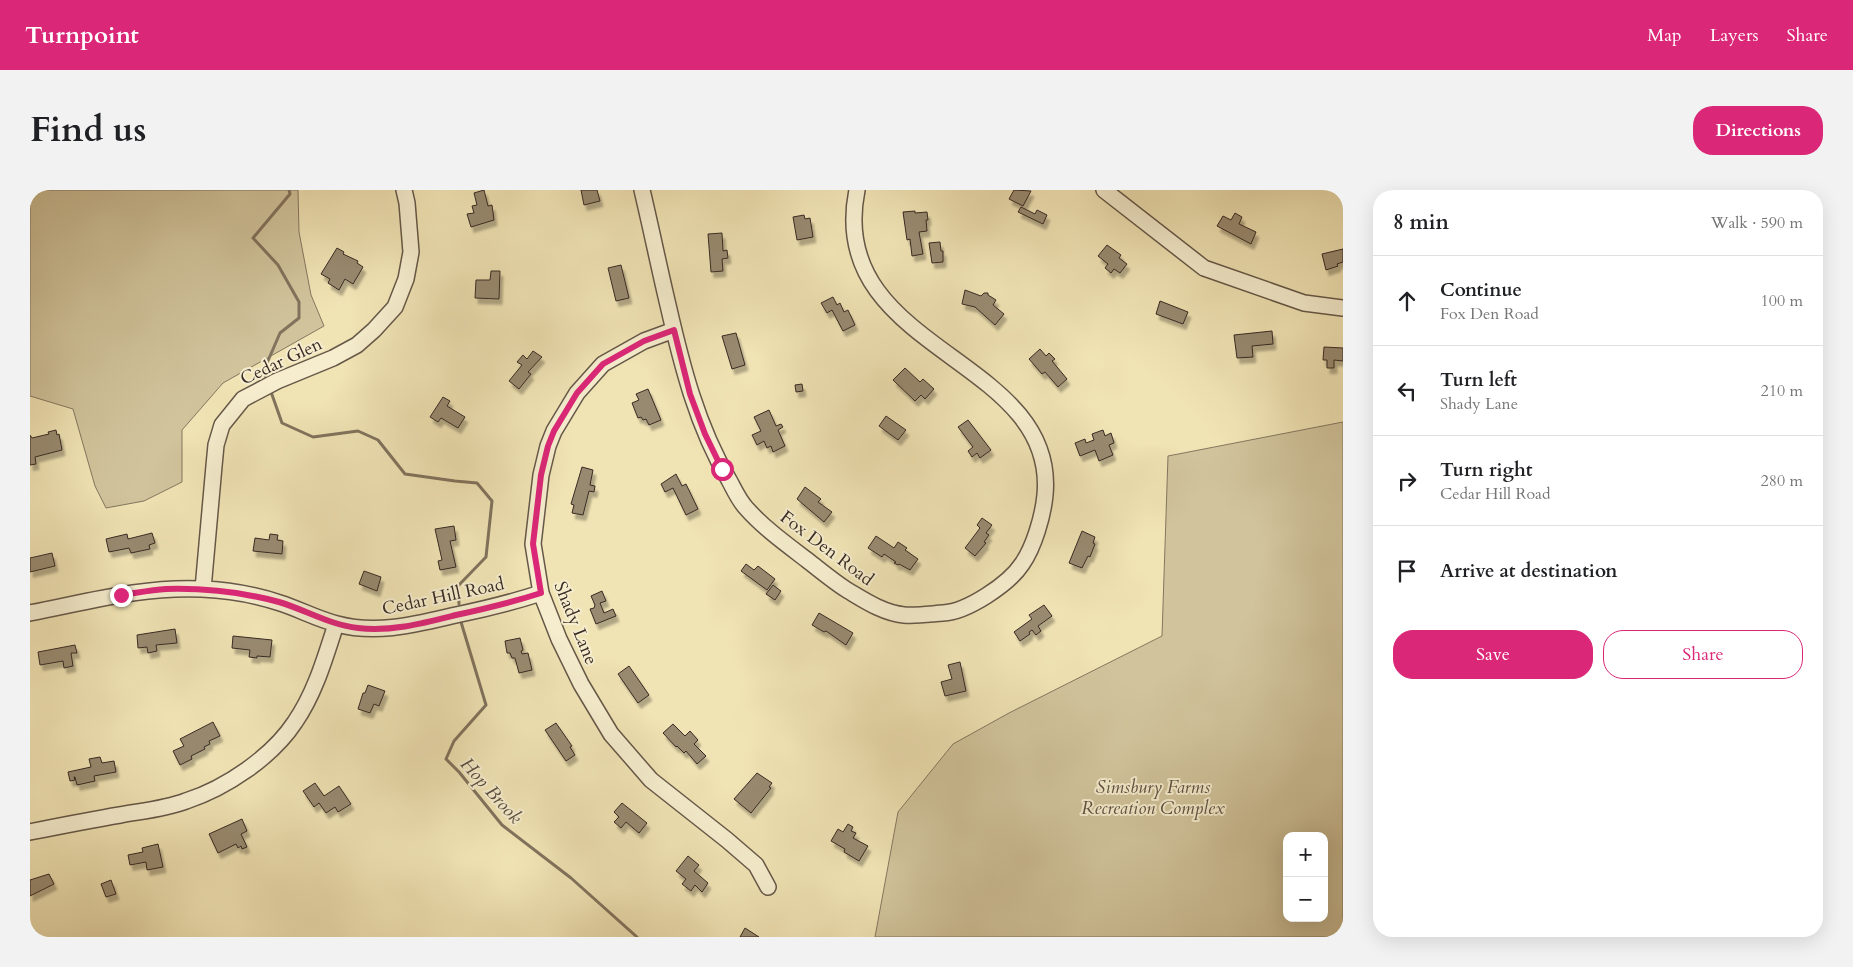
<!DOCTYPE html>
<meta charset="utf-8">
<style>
body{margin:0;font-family:Cardo,serif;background:#f2f2f2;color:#202124}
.controls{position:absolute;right:15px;bottom:15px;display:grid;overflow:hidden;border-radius:10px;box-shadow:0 5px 20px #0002}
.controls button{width:45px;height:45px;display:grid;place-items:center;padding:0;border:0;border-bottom:1px solid #e0e0e0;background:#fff;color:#202124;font:25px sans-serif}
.stop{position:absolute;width:15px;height:15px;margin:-11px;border:4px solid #db2777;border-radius:50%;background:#fff}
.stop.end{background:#db2777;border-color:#fff;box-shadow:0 1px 5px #0008}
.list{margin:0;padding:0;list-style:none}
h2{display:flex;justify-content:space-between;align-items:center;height:65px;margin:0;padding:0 20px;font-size:21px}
h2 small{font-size:16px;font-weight:400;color:#757577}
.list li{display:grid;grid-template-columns:32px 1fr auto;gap:15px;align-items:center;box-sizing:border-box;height:90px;padding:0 20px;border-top:1px solid #e0e0e0}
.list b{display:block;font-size:19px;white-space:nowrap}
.list p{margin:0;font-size:16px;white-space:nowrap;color:#757577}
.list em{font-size:16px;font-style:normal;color:#757577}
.actions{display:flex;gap:10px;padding:15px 20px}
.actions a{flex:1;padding:11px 0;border:1px solid #db2777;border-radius:20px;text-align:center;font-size:18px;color:#db2777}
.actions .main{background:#db2777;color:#fff}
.icon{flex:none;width:28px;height:28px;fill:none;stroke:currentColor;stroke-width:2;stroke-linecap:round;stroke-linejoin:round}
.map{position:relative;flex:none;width:1313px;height:747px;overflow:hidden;border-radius:20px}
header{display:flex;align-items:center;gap:30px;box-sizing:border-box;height:70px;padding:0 25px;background:#db2777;color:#fff}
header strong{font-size:24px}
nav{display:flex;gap:28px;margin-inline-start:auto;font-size:18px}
.intro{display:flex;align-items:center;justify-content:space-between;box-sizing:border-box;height:120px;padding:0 30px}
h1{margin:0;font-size:35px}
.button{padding:12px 22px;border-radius:20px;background:#db2777;color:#fff;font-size:18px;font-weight:700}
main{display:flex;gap:30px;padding:0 30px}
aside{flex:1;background:#fff;border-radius:20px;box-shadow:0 5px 20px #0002}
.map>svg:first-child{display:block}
.green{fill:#d1c49c;stroke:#847760;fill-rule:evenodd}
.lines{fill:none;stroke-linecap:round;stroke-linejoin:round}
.stream{stroke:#81735d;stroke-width:3}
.building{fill:#988a6f;stroke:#382a24;filter:url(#shadow)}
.minor-casing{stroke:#665848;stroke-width:18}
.minor{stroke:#f5edce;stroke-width:15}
.route{stroke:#db2777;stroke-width:6}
.labels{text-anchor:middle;stroke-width:4;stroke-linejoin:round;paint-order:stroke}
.street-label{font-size:18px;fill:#382a24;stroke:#f5edce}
.park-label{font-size:18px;font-style:italic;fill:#5e5042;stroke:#f5edce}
.water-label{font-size:19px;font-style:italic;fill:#5c4f40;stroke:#f5edce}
</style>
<header>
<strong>Turnpoint</strong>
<nav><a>Map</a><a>Layers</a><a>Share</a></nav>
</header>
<div class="intro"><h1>Find us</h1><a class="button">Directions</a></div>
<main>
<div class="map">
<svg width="1313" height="747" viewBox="0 0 1313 747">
<defs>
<filter id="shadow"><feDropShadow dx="3" dy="5.5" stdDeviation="1" flood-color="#0004"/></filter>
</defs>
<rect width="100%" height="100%" fill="#f0e3b4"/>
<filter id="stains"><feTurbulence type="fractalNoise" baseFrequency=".004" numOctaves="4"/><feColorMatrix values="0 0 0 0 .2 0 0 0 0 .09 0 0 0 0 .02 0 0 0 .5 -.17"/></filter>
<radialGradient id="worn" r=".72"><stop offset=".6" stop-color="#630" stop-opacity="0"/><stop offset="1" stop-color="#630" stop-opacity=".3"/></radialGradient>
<path class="green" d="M 0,0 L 268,0 L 269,42 L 281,105 L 294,136 L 193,193 L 152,240 L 152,292 L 114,311 L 76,318 L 65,296 L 43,219 L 0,206 Z
M 1313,232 L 1313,747 L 845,747 L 868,622 L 923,554 L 979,523 L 1132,446 L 1138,266 ZM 1257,646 L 1294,646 L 1294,728 L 1257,728 Z"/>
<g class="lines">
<path class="stream" d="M 237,190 L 234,180 L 250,143 L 269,128 L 269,112 L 248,75 L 223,48 L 260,4 L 259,0
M 240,199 L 252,233 L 283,247 L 328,241 L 348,250 L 375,284 L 425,291 L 447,293 L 462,311 L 456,367 L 428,396 L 429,414
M 431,432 L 456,515 L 424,551 L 416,569 L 429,582 L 472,635 L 541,688 L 607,747"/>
</g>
<path class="building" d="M 454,0 L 458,16 L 462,15 L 464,30 L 441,37 L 437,24 L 444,23 L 442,16 L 447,15 L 444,3 Z
M 551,0 L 567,0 L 570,11 L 554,15 Z
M 984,0 L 1001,1 L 993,16 L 979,9 Z
M 991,17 L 1005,24 L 1007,20 L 1017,25 L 1013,34 L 988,22 Z
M 885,21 L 885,23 L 897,22 L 898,30 L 896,30 L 897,41 L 889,42 L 893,64 L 882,66 L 880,49 L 877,50 L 873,22 Z
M 1205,23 L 1212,27 L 1209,34 L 1226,42 L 1221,54 L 1187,36 L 1193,26 L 1201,30 Z
M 774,25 L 775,29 L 780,28 L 783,47 L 767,50 L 763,27 Z
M 692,43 L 693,61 L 697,60 L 698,68 L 692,69 L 693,81 L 681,82 L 678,44 Z
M 910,52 L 911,61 L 913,61 L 913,72 L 902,73 L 899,53 Z
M 1077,55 L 1091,65 L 1089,68 L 1097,74 L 1090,83 L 1084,79 L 1081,83 L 1075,78 L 1078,74 L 1068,66 Z
M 307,58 L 314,62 L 313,64 L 328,71 L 327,73 L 333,77 L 323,94 L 315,89 L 309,100 L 298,93 L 300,89 L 291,84 Z
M 1313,59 L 1313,72 L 1307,74 L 1308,76 L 1296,80 L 1292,64 Z
M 591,75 L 599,108 L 586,111 L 578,78 Z
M 461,81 L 470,81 L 469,109 L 445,108 L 446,90 L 460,90 Z
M 935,100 L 951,106 L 954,103 L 958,103 L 958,105 L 966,110 L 963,115 L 974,124 L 965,135 L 945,117 L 932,114 Z
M 803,107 L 807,115 L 810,113 L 814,122 L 818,120 L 825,135 L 813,141 L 802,120 L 797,123 L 791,113 Z
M 1130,111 L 1158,122 L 1153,134 L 1126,124 Z
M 1242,141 L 1243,154 L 1222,156 L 1223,167 L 1207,168 L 1204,145 Z
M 706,143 L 715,175 L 702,179 L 692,146 Z
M 1294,157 L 1313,158 L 1313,171 L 1304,170 L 1304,178 L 1297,178 L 1297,170 L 1293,170 Z
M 1010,159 L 1016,166 L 1019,163 L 1025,169 L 1022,171 L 1037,189 L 1028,197 L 1015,182 L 1012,184 L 999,169 Z
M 503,161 L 512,167 L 498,182 L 501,184 L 489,199 L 479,191 L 492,175 L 487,172 L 493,165 L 497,169 Z
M 875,178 L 890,192 L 893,189 L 904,199 L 895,209 L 891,205 L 885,211 L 863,190 Z
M 772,194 L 773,201 L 766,202 L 765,195 Z
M 618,199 L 631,230 L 619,235 L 616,229 L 613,230 L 611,227 L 608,228 L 602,213 L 609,210 L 606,204 Z
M 413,207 L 420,211 L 417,216 L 435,227 L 428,238 L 411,228 L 408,232 L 400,227 Z
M 739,220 L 746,236 L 751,234 L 753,237 L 748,240 L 755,256 L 743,262 L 741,256 L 737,258 L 734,251 L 727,255 L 722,245 L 731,241 L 724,227 Z
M 856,226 L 876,240 L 868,250 L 849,236 Z
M 938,230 L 961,260 L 950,268 L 947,263 L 942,267 L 938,261 L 943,257 L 928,237 Z
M 26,240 L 27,245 L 29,244 L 32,260 L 5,267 L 6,274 L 0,275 L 0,245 L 2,248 L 19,244 L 18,242 Z
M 1073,240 L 1075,246 L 1081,243 L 1084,253 L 1079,255 L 1083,265 L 1069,271 L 1065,260 L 1050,266 L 1045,253 L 1055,249 L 1056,253 L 1064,250 L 1062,244 Z
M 552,277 L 563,280 L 560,295 L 565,296 L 564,302 L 559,301 L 553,325 L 542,323 L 544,315 L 541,314 Z
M 646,284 L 652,296 L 656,294 L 668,319 L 656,325 L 643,298 L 635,302 L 631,294 Z
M 775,297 L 791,309 L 788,312 L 802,322 L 794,332 L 767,309 Z
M 952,328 L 962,335 L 956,343 L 959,345 L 954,352 L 956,353 L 945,366 L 935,358 L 950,338 L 947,335 Z
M 424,336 L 426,350 L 420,351 L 426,377 L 410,380 L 408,371 L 412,370 L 405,339 Z
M 1052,341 L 1065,347 L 1063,353 L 1065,354 L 1060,367 L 1058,366 L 1052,378 L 1039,373 Z
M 122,343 L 125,353 L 119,355 L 120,359 L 101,363 L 99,358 L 79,362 L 76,349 L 97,344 L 98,349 Z
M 240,344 L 248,345 L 247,350 L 253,351 L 252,364 L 223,361 L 225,348 L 239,350 Z
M 846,346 L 864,358 L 868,352 L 877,358 L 875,360 L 888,369 L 880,380 L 869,374 L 868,375 L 864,373 L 866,372 L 854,364 L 852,367 L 838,358 Z
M 22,363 L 25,376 L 0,382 L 0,368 Z
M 716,374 L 724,380 L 728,376 L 745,389 L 737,400 L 711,381 Z
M 334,381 L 351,387 L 347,401 L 329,394 Z
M 743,395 L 751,401 L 745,410 L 736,404 Z
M 572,401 L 576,411 L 570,413 L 574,423 L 583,419 L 586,426 L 566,434 L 560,419 L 564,418 L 565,415 L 561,406 Z
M 1014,415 L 1022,426 L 1008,436 L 1011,441 L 1006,445 L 1002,440 L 999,442 L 1000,444 L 990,451 L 984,442 L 1002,429 L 999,425 Z
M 789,423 L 823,443 L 816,455 L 796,441 L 794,442 L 782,435 Z
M 145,439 L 147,453 L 126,455 L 127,461 L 118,463 L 117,457 L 108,458 L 107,445 Z
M 203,446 L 242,450 L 240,467 L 227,466 L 227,468 L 219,467 L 220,460 L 202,458 Z
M 490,448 L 493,460 L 491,461 L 492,464 L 498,463 L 502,480 L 489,483 L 485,468 L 482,468 L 480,463 L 477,463 L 475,451 Z
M 45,455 L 47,463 L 41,463 L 43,476 L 34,478 L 33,471 L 10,475 L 8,462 Z
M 930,472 L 936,501 L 915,506 L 911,492 L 922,489 L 918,475 Z
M 599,476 L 619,505 L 608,513 L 588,484 Z
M 338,495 L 355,501 L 349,516 L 344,514 L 340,523 L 328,519 L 333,503 L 335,503 Z
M 183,532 L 190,546 L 179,551 L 180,554 L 174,557 L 175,559 L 161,566 L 162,569 L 150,575 L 143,561 L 154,556 L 150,549 Z
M 526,533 L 542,556 L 540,557 L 545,565 L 536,571 L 515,540 Z
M 643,534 L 655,546 L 660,541 L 668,550 L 664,554 L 676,566 L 667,574 L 656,561 L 654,563 L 647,556 L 646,557 L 633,543 Z
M 70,567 L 72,573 L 84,571 L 86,582 L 64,586 L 65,591 L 47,595 L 45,587 L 44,587 L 45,590 L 40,591 L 38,582 L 61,577 L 59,569 Z
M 727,583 L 742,593 L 739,597 L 741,598 L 721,623 L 704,609 Z
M 285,593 L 294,606 L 309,596 L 321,614 L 308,622 L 305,617 L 296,623 L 289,613 L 284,617 L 273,601 Z
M 592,613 L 617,633 L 609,643 L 596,632 L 591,638 L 584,632 L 589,627 L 584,622 Z
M 212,629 L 217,641 L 211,644 L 217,657 L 212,659 L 211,656 L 208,658 L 206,654 L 188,663 L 179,644 Z
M 818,634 L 823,637 L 821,641 L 826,643 L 823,648 L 838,656 L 829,671 L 814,662 L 815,659 L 801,651 L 808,639 L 813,642 Z
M 128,654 L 133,677 L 117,680 L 116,672 L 100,675 L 98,665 L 113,662 L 112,658 Z
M 658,666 L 669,675 L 664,681 L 678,693 L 672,702 L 665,695 L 661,701 L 652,694 L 656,689 L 646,681 Z
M 19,684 L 24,694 L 0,706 L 0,690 Z
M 81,690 L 86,704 L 76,707 L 71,694 Z
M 715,738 L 729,747 L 710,747 Z"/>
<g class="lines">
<defs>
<path id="minor" d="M 612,0 C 621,38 629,77 638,115 C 652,176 667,236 699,290 C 704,299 709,311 717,319 C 734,338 756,354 777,370 C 790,380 803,391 817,400 C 834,410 853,423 874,425 C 886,426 900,424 913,423 C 937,422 979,394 992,374 C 1004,357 1013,326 1015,305 C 1028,166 794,162 827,0
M 1074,0 L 1174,78 L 1274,113 L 1313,118
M 644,140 L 614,151 L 573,174 L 547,203 L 524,241 L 518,256 L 511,285 L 503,354 L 511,403 L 529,449 L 551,494 L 581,544 L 621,590 L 697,650 L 726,675 L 738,697
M 173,399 L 184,276 L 186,255 L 192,235 L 213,209 L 247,191 L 303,168 L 327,155 L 344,140 L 365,117 L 376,89 L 381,62 L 377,13 L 374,0
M 0,423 C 57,412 114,396 172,399 C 197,400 226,405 250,413 C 269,419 287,429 307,434 C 347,445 387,434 426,425 C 455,419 483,412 511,403
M 0,642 C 30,636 60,630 90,625 C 112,621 135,619 156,611 C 196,598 242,567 265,532 C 285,503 295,468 306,434"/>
</defs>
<use href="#minor" class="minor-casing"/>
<use href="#minor" class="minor"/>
</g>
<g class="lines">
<path class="route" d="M 91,405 C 106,403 121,400 136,399 C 174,398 212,402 249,412 C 276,420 300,435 328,438 C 361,442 394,433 426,425 C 454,419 483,412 511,403 L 503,354 L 511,285 L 518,256 L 524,241 L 547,203 L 573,174 L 614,151 L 644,140 L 660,204 L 675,244 L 692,279"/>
</g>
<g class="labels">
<g class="street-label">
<text transform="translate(251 171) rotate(-25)" y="6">Cedar Glen</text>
<text transform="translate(797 358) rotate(37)" y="6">Fox Den Road</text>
<text transform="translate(413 406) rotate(-12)" y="6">Cedar Hill Road</text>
<text transform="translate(546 433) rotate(68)" y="6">Shady Lane</text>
</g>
<g class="park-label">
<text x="1123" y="603">Simsbury Farms<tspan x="1123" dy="21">Recreation Complex</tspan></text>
</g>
<g class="water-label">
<text transform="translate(462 600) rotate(48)" y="7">Hop Brook</text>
</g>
</g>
<rect width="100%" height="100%" filter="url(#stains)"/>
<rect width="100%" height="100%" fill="url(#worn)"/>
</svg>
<div class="controls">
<button>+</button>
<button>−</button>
</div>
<div class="stop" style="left:692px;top:279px"></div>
<div class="stop end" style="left:91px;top:405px"></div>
</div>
<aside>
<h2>8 min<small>Walk · 590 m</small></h2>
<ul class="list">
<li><svg class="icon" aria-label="ahead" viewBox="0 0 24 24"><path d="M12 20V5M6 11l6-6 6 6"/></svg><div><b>Continue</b><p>Fox Den Road</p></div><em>100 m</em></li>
<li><svg class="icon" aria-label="left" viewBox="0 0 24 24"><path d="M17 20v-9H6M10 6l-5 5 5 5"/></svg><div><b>Turn left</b><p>Shady Lane</p></div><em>210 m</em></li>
<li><svg class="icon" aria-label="right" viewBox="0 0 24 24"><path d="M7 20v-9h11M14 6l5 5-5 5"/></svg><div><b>Turn right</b><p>Cedar Hill Road</p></div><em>280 m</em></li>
<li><svg class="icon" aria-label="arrive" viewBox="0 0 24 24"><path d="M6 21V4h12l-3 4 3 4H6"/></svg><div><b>Arrive at destination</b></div></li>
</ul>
<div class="actions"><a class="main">Save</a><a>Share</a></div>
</aside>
</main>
